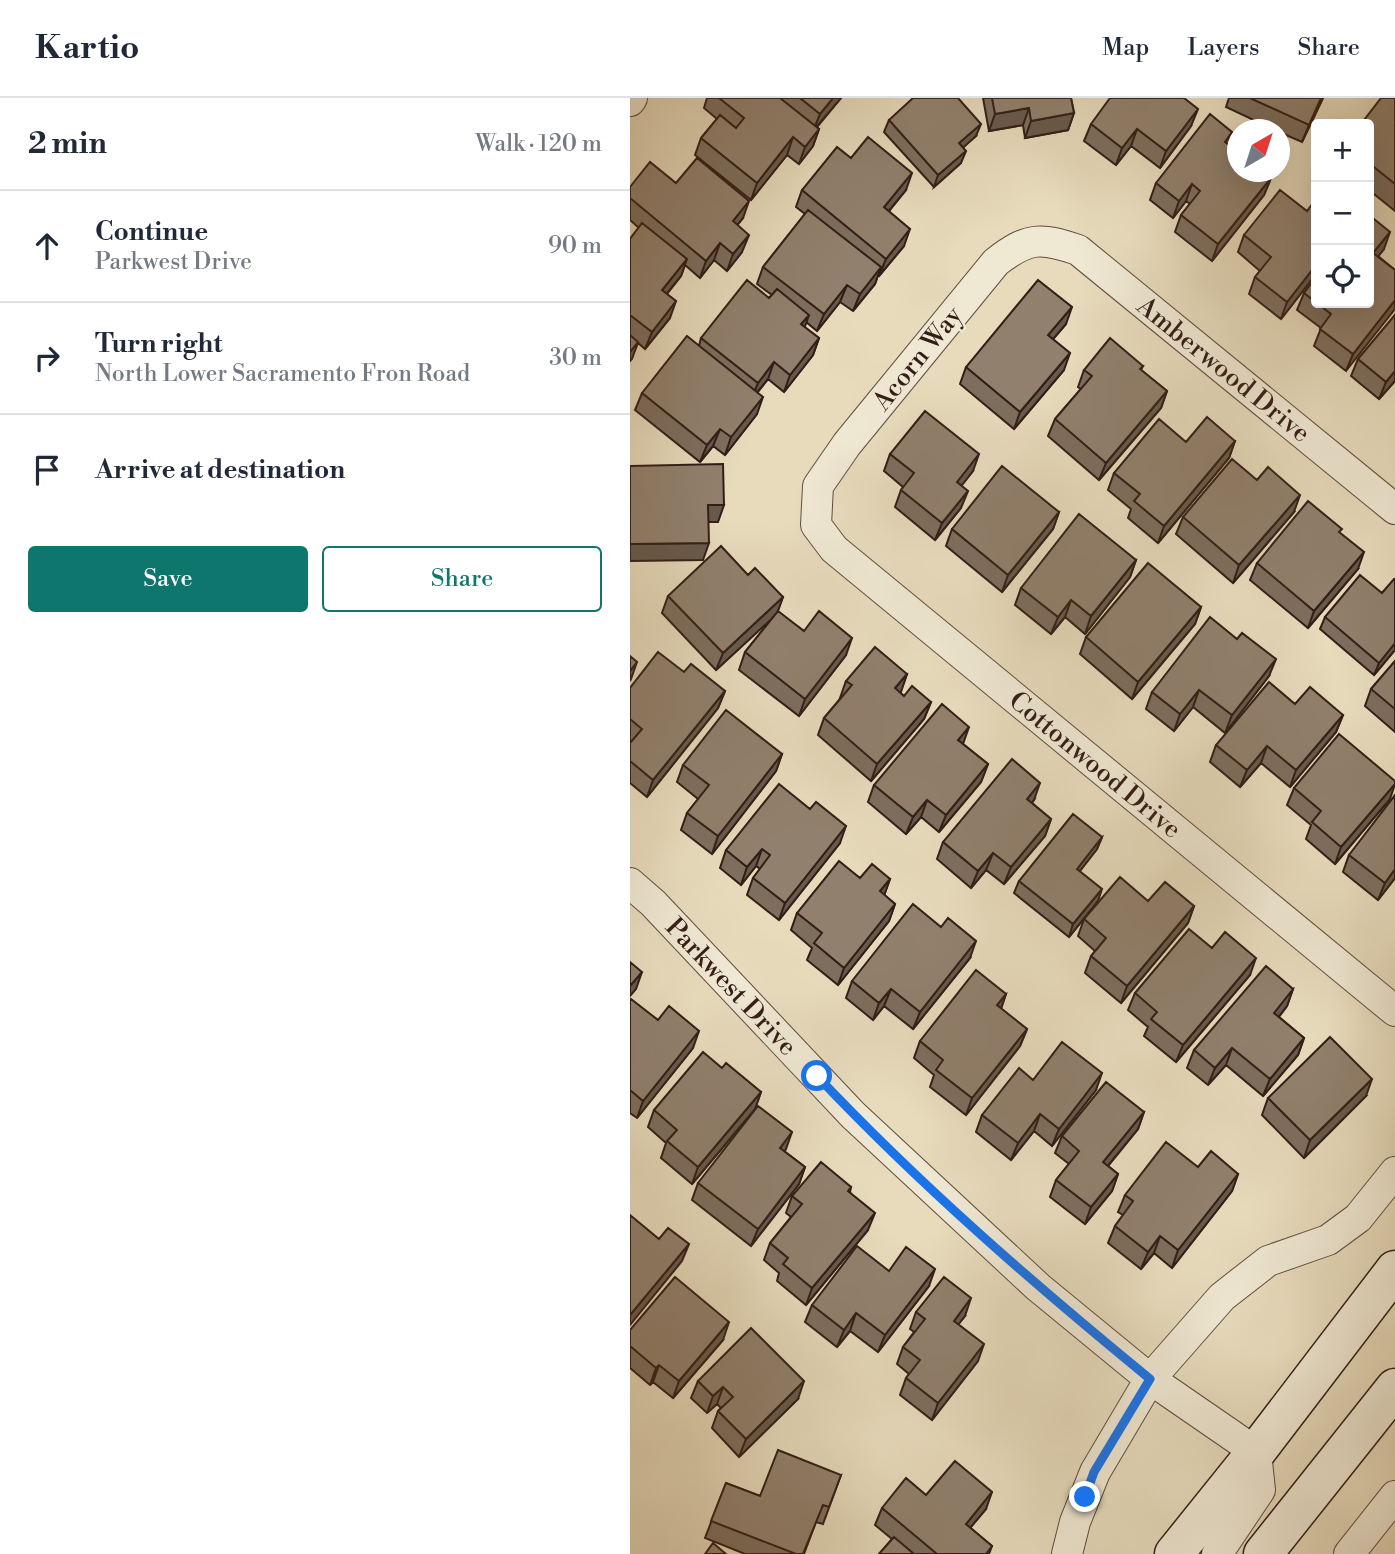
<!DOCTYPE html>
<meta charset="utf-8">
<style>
body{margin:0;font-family:"Libre Bodoni",serif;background:#f2f2f3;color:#1f2937}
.controls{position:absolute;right:21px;top:21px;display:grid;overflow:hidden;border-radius:7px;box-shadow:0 7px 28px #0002}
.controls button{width:63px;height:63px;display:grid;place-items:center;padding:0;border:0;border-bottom:2px solid #e0e1e3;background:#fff;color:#1f2937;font:35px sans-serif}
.compass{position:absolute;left:597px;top:21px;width:63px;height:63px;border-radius:50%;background:#fff;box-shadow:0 7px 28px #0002;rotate:39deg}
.stop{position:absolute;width:21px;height:21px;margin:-16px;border:5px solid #1a73e8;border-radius:50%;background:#fff}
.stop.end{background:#1a73e8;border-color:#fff;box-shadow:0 2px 7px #0008}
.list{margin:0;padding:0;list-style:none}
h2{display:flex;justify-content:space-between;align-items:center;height:91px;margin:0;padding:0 28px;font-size:30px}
h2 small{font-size:23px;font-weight:400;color:#747a83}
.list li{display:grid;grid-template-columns:46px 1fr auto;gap:21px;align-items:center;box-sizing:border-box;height:112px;padding:0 28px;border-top:2px solid #e0e1e3}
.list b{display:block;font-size:26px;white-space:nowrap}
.list p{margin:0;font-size:23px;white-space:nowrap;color:#747a83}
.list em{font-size:23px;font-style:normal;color:#747a83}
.actions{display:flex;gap:14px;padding:21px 28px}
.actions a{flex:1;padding:16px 0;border:2px solid #0f766e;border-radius:7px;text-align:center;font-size:24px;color:#0f766e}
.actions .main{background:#0f766e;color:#fff}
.icon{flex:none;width:38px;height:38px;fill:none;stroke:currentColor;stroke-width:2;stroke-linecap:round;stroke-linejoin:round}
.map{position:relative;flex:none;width:765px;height:1456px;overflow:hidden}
header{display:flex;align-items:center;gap:42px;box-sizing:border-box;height:98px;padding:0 35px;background:#fff;border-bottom:2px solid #e0e1e3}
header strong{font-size:33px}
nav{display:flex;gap:38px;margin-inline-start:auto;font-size:24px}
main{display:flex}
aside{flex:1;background:#fff}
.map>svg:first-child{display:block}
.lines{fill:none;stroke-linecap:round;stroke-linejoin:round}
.street-casing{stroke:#604d40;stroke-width:32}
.secondary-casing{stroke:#331e17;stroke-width:41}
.street{stroke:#efe8d3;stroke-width:30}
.secondary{stroke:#efe8d3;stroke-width:38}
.wall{fill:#7d6e5e;stroke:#331e17;stroke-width:2}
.shaded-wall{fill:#665a4c;stroke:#331e17;stroke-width:2}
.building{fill:#91806d;stroke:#331e17;stroke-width:2}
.route{stroke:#1a73e8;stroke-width:9}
.labels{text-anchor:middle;stroke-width:5;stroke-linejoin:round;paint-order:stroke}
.street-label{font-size:26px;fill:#331e17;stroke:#efe8d3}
</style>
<header>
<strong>Kartio</strong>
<nav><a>Map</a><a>Layers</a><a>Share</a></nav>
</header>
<main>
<aside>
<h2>2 min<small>Walk · 120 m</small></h2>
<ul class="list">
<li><svg class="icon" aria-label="ahead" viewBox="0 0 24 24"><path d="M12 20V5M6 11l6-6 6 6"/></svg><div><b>Continue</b><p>Parkwest Drive</p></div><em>90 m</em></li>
<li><svg class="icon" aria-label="right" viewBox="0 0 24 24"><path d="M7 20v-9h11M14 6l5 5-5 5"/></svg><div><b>Turn right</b><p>North Lower Sacramento Fron Road</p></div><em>30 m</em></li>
<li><svg class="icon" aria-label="arrive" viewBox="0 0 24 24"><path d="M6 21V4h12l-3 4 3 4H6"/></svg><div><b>Arrive at destination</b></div></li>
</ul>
<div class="actions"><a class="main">Save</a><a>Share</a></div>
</aside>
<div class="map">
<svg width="765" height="1456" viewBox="0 0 765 1456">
<rect width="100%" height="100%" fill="#e7dbbc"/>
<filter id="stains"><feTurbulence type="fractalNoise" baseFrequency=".00286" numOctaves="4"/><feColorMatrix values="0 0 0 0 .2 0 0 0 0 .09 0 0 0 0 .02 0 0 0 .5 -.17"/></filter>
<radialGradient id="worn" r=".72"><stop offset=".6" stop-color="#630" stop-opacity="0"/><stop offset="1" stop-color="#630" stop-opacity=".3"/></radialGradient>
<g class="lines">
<defs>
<g id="street">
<path d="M 0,3 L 2,0"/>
<path id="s1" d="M 765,411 L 448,152 C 411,139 398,139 366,164 L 217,346 L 188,388 L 186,427 L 204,451 L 765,913"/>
<path id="s2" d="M 0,785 L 23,805 L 223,1017 L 408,1189 L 520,1281 L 626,1354 L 630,1392 L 587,1456"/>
<path d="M 437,1456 L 445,1424 L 465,1374 L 520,1281 L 592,1199 L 638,1163 L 698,1142 L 728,1120 L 765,1074"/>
<path d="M 719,1456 L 765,1398"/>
</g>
<path id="secondary" d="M 544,1456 L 626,1354 L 765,1172
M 633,1456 L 765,1290"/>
</defs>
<use href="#street" class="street-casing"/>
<use href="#secondary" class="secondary-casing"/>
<use href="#street" class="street"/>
<use href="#secondary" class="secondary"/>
</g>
<path class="wall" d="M 77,0 L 211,0 L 187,29 L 189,31 L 183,48 L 169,66 L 157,57 L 121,102 L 65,57 L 71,40 L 87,21 L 74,10 Z
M 353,0 L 441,0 L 444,15 L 438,32 L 395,40 L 393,27 L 359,33 Z
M 599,0 L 693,0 L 672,44 L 649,34 L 649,32 L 645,32 L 596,9 Z
M 765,0 L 765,113 L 739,92 L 739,26 Z
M 259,22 L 346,38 L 333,49 L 331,65 L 304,89 L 254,34 Z
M 461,26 L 561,28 L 530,70 L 501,48 L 486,67 L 454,43 Z
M 598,46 L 641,80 L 634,97 L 582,163 L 545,134 L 551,117 L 560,106 L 556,103 L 543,120 L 520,102 L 526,85 Z
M 221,60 L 276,92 L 259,113 L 274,148 L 249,178 L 248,177 L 245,186 L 223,213 L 210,204 L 187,233 L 176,224 L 174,229 L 189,240 L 183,257 L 154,294 L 138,281 L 128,294 L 127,316 L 95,357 L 83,348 L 70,364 L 5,312 L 12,295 L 69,248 L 71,240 L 139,200 L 142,197 L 127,186 L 133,169 L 175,116 L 166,109 L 172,92 Z
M 46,85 L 113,120 L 107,127 L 112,154 L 97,173 L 84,162 L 70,180 L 55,167 L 51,178 L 37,196 L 40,220 L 15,251 L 8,245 L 0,263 L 0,141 L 9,130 L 0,122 L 0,89 Z
M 739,117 L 754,151 L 748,158 L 765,172 L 716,273 L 684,248 L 691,230 L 667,212 L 674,195 Z
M 614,137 L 686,176 L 651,221 L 619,196 L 625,179 L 630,173 L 608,154 Z
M 765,217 L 765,283 L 749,301 L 721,278 L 728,261 Z
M 436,226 L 423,241 L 434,272 L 384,331 L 330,286 L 336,269 Z
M 513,268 L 511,272 L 537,293 L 531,310 L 469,382 L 418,338 L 425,321 L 451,291 L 448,289 L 454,272 Z
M 605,343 L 599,360 L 528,445 L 498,420 L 501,411 L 478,392 L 484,375 L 556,344 Z
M 260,356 L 343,373 L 331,388 L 331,410 L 305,442 L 265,409 L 271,392 L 273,389 L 254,373 Z
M 429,414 L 423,431 L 372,494 L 316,448 L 322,431 Z
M 664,414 L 603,485 L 546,436 L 553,419 Z
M 506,462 L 500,479 L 455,536 L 435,519 L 421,536 L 385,507 L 391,490 Z
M 627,465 L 728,471 L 678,530 L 620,482 Z
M 118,477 L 153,499 L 147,514 L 174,533 L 216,557 L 169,618 L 109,572 L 115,554 L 144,518 L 86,572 L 32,515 L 38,498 Z
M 765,481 L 765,552 L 744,577 L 690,531 L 695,519 L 752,495 Z
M 571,509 L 565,526 L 502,601 L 450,556 L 456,539 Z
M 765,563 L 765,634 L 735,608 L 741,591 Z
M 54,574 L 95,593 L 88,610 L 17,699 L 0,685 L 0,645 L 1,644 L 0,643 L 0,590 Z
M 277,576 L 270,595 L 274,598 L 301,604 L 294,621 L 241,683 L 188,637 L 194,620 L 211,600 L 210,600 L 216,583 Z
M 639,578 L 595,635 L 563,609 L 544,633 L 516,611 L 522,594 Z
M 665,606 L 713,617 L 706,634 L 660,689 L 631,665 L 610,689 L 580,664 L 586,647 Z
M 333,646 L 358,666 L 351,684 L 309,734 L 291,719 L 276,736 L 238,704 L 244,687 Z
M 152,656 L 146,673 L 82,756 L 51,732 L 57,715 L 68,701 L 47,684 L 53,667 Z
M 664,690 L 760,701 L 705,766 L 676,741 L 681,727 L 657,707 Z
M 404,702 L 402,705 L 421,721 L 415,738 L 374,786 L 356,772 L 341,790 L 307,761 L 313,744 Z
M 180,711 L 210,745 L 149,822 L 117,797 L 123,780 L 130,771 L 126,768 L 111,787 L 90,770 L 96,752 Z
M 472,739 L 467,751 L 450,773 L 468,803 L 439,839 L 384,795 L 389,783 Z
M 719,757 L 765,780 L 748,802 L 713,774 Z
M 230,780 L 260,781 L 254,797 L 265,806 L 259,823 L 208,887 L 177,862 L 182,850 L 161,832 L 167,815 Z
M 518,803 L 564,808 L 558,825 L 491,905 L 455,875 L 461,858 L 465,853 L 448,838 L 454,821 Z
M 582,850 L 620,877 L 546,964 L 514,938 L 518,929 L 498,912 L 505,895 Z
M 340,860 L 283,931 L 254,908 L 243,922 L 216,900 L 222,883 Z
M 663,891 L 657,908 L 649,919 L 674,940 L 668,957 L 633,998 L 596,967 L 578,987 L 557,970 L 564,952 Z
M 376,896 L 371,911 L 397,931 L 390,948 L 336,1017 L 300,989 L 304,977 L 284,960 L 290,943 Z
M 0,903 L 28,922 L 63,950 L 7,1020 L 0,1015 Z
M 92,970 L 131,994 L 125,1011 L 62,1086 L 31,1060 L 36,1045 L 18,1029 L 24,1012 Z
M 403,982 L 466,992 L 422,1048 L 404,1033 L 381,1062 L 346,1034 L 352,1017 Z
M 736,998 L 674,1060 L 632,1017 L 638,1000 Z
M 514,1014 L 508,1031 L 478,1068 L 488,1076 L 482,1093 L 455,1126 L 420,1099 L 426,1082 L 439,1066 L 425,1055 L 432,1038 Z
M 156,1051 L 154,1053 L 175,1069 L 169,1086 L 121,1148 L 62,1102 L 68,1085 Z
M 568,1069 L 608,1076 L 602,1093 L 542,1170 L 524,1155 L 511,1171 L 478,1145 L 485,1128 L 493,1117 L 488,1114 L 495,1097 Z
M 221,1089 L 220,1094 L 238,1132 L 176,1207 L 147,1183 L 149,1175 L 134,1162 L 140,1145 L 161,1119 L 156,1115 L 162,1098 Z
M 259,1173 L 299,1188 L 248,1254 L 220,1233 L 207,1249 L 175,1224 L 182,1207 Z
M 286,1214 L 335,1218 L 328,1226 L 348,1263 L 302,1322 L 270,1297 L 276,1280 L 279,1276 L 267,1266 L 273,1249 L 284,1234 L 280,1231 Z
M 0,1232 L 93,1242 L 43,1300 L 23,1284 L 20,1287 L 0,1270 Z
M 68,1283 L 168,1301 L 109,1359 L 82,1330 L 88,1313 L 91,1310 L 87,1306 L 77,1315 L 61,1300 Z
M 211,1377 L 193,1426 L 186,1424 L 174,1456 L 115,1456 L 75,1440 L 96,1385 L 130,1398 Z
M 296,1397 L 356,1411 L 340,1430 L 362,1448 L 359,1456 L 249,1456 L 262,1441 L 245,1427 L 252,1410 Z"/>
<path class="shaded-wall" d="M 203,0 L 211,0 L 183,33 L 190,16 Z
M 691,0 L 693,0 L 672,44 L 679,27 Z
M 399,10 L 393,27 L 359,33 L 365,16 Z
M 568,11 L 561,28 L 530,70 L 536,53 Z
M 444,15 L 438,32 L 395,40 L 401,23 Z
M 351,26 L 346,38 L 325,57 L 329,45 Z
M 189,31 L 183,48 L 169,66 L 175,49 Z
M 507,31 L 501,48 L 486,67 L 492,50 Z
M 602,34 L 596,52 L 595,44 Z
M 163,39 L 157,57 L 121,102 L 127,85 Z
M 336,53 L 331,65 L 304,89 L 308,77 Z
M 282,75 L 276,92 L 248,126 L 254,109 Z
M 641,80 L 634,97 L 582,163 L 588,146 Z
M 562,86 L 556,103 L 543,120 L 549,103 Z
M 119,103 L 113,120 L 96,141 L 103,123 Z
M 280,131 L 274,148 L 249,178 L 256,161 Z
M 760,134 L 754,151 L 739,170 L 743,155 Z
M 119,137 L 112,154 L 97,173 L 103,156 Z
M 90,145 L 84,162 L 70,180 L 76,163 Z
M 57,161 L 51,178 L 26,209 L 32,192 Z
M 686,167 L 686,176 L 651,221 L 657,204 Z
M 251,169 L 245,186 L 223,213 L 230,196 Z
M 217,187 L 210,204 L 187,233 L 194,216 Z
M 765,202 L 765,211 L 716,273 L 723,256 Z
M 46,203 L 40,220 L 15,251 L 22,234 Z
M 442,209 L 436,226 L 412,254 L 418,237 Z
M 179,217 L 173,234 L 171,226 Z
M 189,240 L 183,257 L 154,294 L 160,277 Z
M 8,244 L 2,261 L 0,263 L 0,254 Z
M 440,255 L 434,272 L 384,331 L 390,314 Z
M 144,264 L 138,281 L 121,302 L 128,285 Z
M 765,273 L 765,283 L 749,301 L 756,284 Z
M 537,293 L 531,310 L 469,382 L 476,365 Z
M 133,299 L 127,316 L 95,357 L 101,339 Z
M 90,331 L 83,348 L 70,364 L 77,347 Z
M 605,343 L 599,360 L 528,445 L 534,428 Z
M 349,356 L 343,373 L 321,401 L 327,384 Z
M 338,393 L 331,410 L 305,442 L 312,425 Z
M 670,397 L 664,414 L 603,485 L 609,467 Z
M 78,407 L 94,407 L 88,424 L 72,424 Z
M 429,414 L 423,431 L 372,494 L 378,477 Z
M 79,445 L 73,462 L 0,463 L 0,446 Z
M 734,454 L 728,471 L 678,530 L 684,513 Z
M 506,462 L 500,479 L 455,536 L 461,518 Z
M 153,499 L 147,516 L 86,572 L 93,555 Z
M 441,502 L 435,519 L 421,536 L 428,519 Z
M 571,509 L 565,526 L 502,601 L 508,584 Z
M 222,540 L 216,557 L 169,618 L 175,601 Z
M 765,545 L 765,552 L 744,577 L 749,565 Z
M 646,561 L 639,578 L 595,635 L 602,617 Z
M 7,564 L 1,581 L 0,583 L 0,573 Z
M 277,576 L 271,594 L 259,607 L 265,590 Z
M 569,592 L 563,609 L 544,633 L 550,616 Z
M 95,593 L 88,610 L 17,699 L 23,682 Z
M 301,604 L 294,621 L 241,683 L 247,666 Z
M 713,617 L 706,634 L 660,689 L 666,672 Z
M 339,629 L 333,646 L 328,642 Z
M 637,648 L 631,665 L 610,689 L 617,672 Z
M 152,656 L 146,673 L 82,756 L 88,738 Z
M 358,666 L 351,684 L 309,734 L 316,717 Z
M 410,685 L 404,702 L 391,718 L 397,701 Z
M 765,686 L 760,701 L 705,766 L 711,749 Z
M 297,702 L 291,719 L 276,736 L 283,719 Z
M 421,721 L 415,738 L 374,786 L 381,769 Z
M 216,728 L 210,745 L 149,822 L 155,805 Z
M 472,739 L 467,751 L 442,783 L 447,771 Z
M 132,751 L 126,768 L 111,787 L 117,769 Z
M 363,755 L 356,772 L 341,790 L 348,773 Z
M 765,771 L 765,780 L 748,802 L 755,785 Z
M 260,781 L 254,798 L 250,793 Z
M 472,791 L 468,803 L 439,839 L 443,826 Z
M 265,806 L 259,823 L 208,887 L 214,870 Z
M 564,808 L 558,825 L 491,905 L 497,888 Z
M 346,843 L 340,860 L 283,931 L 290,914 Z
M 626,860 L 620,877 L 546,964 L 553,947 Z
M 12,874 L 6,891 L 0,898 L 0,888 Z
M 261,891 L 254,908 L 243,922 L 249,905 Z
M 663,891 L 657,908 L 638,932 L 644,915 Z
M 376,896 L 370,913 L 367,907 Z
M 397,931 L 390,948 L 336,1017 L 342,1000 Z
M 69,933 L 63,950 L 7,1020 L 13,1003 Z
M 674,940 L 668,957 L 633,998 L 640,981 Z
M 602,950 L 596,967 L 578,987 L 585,970 Z
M 472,975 L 466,992 L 422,1048 L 429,1031 Z
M 742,981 L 736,998 L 674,1060 L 680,1042 Z
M 131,994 L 125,1011 L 62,1086 L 68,1069 Z
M 514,1014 L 508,1031 L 467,1081 L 473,1064 Z
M 410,1016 L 404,1033 L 381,1062 L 388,1045 Z
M 162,1034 L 156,1051 L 144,1067 L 150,1050 Z
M 175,1069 L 169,1086 L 121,1148 L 128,1131 Z
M 488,1076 L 482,1093 L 455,1126 L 461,1109 Z
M 608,1076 L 602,1093 L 542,1170 L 548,1152 Z
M 245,1115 L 238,1132 L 176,1207 L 182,1190 Z
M 530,1138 L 524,1155 L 511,1171 L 518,1154 Z
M 59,1146 L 52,1163 L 0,1227 L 0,1217 Z
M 305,1171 L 299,1188 L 248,1254 L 255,1237 Z
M 341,1200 L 335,1218 L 318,1240 L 324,1223 Z
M 226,1215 L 220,1233 L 207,1249 L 214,1232 Z
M 99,1224 L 93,1242 L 43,1300 L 49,1283 Z
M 354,1246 L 348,1263 L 302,1322 L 308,1305 Z
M 29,1267 L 23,1284 L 20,1287 L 26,1270 Z
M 174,1283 L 168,1301 L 109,1359 L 116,1341 Z
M 93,1289 L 87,1306 L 77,1315 L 83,1298 Z
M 362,1394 L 356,1411 L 329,1443 L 336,1426 Z"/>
<path class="building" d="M 89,0 L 150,0 L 189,31 L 175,49 L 163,39 L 127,85 L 71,40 L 90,17 L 106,30 L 114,20 Z
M 170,0 L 203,0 L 190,16 Z
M 283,0 L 328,0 L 351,26 L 329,45 L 336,53 L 308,77 L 259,22 Z
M 362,0 L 441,0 L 444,15 L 401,23 L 399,10 L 365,16 Z
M 480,0 L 554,0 L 568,11 L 536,53 L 507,31 L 492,50 L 461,26 Z
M 620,0 L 691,0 L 679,27 Z
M 751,0 L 765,0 L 765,86 L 739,65 L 739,26 L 731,26 Z
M 580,16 L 602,34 L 595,44 L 607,53 L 607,74 L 633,74 L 641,80 L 588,146 L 551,117 L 570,93 L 562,86 L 549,103 L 526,85 Z
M 238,39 L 282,75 L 254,109 L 280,131 L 256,161 L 172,92 L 207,49 L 221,60 Z
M 67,60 L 119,103 L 103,123 L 119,137 L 103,156 L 90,145 L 76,163 L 0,100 L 0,89 L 20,64 L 46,85 Z
M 650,92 L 677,113 L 686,101 L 686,167 L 657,204 L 625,179 L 641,159 L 614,137 Z
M 178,112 L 251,169 L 230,196 L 217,187 L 194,216 L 133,169 Z
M 739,117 L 760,134 L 743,155 L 765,172 L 765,202 L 723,256 L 690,231 L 701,216 L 674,195 L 686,179 L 686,205 L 739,205 Z
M 12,125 L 57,161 L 32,192 L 46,203 L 22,234 L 0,217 L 0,141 Z
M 117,182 L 139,200 L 147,191 L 179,217 L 171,226 L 189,240 L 160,277 L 144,264 L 128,285 L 71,240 Z
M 408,182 L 442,209 L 418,237 L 440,255 L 390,314 L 336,269 Z
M 765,217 L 765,273 L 756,284 L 728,261 Z
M 0,237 L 8,244 L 0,254 Z
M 57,238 L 133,299 L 101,339 L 90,331 L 77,347 L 12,295 Z
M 480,240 L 513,268 L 510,271 L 537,293 L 476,365 L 425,321 L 462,278 L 454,272 Z
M 295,313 L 349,356 L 327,384 L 338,393 L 312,425 L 271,392 L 284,375 L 260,356 Z
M 577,319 L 605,343 L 534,428 L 504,403 L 510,396 L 484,375 L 529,321 L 556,344 Z
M 602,361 L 627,382 L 638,369 L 670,397 L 609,467 L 553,419 Z
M 93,366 L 94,407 L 78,407 L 79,445 L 0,446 L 0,368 Z
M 372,368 L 429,414 L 378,477 L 322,431 Z
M 678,403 L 712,431 L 709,434 L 734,454 L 684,513 L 627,465 Z
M 449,416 L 506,462 L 461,518 L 441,502 L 428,519 L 391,490 Z
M 91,448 L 118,477 L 125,470 L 153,499 L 93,555 L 38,498 Z
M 518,465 L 571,509 L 508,584 L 456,539 Z
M 730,477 L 752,495 L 764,481 L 765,481 L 765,545 L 749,565 L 695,519 Z
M 148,513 L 174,533 L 189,513 L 222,540 L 175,601 L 115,554 Z
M 580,519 L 607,541 L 612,535 L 646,561 L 602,617 L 569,592 L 550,616 L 522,594 Z
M 245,549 L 277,576 L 265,590 L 274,598 L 282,588 L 301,604 L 247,666 L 194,620 L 222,587 L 216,583 Z
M 28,554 L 54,574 L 61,566 L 95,593 L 23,682 L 0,663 L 0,645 L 12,631 L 0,621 L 0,590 Z
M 0,558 L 7,564 L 0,573 Z
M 765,563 L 765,611 L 741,591 Z
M 639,584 L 665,606 L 680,589 L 713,617 L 666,672 L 637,648 L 617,672 L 586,647 Z
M 312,606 L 339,629 L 328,642 L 358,666 L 316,717 L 297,702 L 283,719 L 244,687 Z
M 96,612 L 152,656 L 88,738 L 57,715 L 79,687 L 53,667 Z
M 709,636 L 765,683 L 765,686 L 711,749 L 682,724 L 691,713 L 664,690 Z
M 382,661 L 410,685 L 397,701 L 421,721 L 381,769 L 363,755 L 348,773 L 313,744 Z
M 149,686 L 180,711 L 186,704 L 216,728 L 155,805 L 123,780 L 140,757 L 132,751 L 117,769 L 96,752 Z
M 765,697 L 765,771 L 755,785 L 719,757 Z
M 443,716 L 472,739 L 447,771 L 472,791 L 443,826 L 389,783 Z
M 209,763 L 230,780 L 242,766 L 260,781 L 250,793 L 265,806 L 214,870 L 184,845 L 192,835 L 167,815 Z
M 490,779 L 518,803 L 535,784 L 564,808 L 497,888 L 461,858 L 476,840 L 454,821 Z
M 283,806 L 311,829 L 318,820 L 346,843 L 290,914 L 261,891 L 249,905 L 222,883 Z
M 559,831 L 582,850 L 595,834 L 626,860 L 553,947 L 521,921 L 527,914 L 505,895 Z
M 0,864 L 12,874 L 0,888 Z
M 636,868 L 663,891 L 644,915 L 674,940 L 640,981 L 602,950 L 585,970 L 564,952 Z
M 346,872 L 376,896 L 367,907 L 397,931 L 342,1000 L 306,972 L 313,962 L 290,943 Z
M 1,901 L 28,922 L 39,908 L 69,933 L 13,1003 L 0,992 L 0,903 Z
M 700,939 L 742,981 L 680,1042 L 638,1000 Z
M 432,944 L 472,975 L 429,1031 L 410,1016 L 388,1045 L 352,1017 L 389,970 L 403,982 Z
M 73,954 L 92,970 L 96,965 L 131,994 L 68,1069 L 37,1043 L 47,1032 L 24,1012 Z
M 476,984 L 514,1014 L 473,1064 L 488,1076 L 461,1109 L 426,1082 L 449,1053 L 432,1038 Z
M 128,1008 L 162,1034 L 150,1050 L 175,1069 L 128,1131 L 68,1085 Z
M 536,1044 L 568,1069 L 581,1053 L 608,1076 L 548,1152 L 530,1138 L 518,1154 L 485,1128 L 503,1103 L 495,1097 Z
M 191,1064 L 221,1089 L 218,1093 L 245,1115 L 182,1190 L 153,1166 L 158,1160 L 140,1145 L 172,1106 L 162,1098 Z
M 0,1117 L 29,1141 L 38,1130 L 59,1146 L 0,1217 Z
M 227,1148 L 259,1173 L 276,1149 L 305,1171 L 255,1237 L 226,1215 L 214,1232 L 182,1207 Z
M 45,1179 L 99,1224 L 49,1283 L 29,1267 L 26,1270 L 0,1248 L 0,1232 Z
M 314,1179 L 341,1200 L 324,1223 L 354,1246 L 308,1305 L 276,1280 L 290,1262 L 273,1249 L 295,1221 L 286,1214 Z
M 121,1230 L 174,1283 L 116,1341 L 88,1313 L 103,1299 L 93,1289 L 83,1298 L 68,1283 Z
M 148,1352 L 211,1377 L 199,1409 L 193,1407 L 173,1456 L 166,1456 L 81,1423 L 96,1385 L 130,1398 Z
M 325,1363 L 362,1394 L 336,1426 L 362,1448 L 356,1456 L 307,1456 L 252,1410 L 276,1380 L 296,1397 Z
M 264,1439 L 284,1456 L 249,1456 Z
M 83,1445 L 96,1456 L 75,1456 Z"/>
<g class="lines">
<path class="route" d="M 187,978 C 290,1087 404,1186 520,1281 L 464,1374 L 455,1399"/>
</g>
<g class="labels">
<g class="street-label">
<text transform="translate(287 260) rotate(-51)" y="9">Acorn Way</text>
<text transform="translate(594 271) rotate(39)" y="9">Amberwood Drive</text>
<text dy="9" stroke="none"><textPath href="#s1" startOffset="1192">Cottonwood Drive</textPath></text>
<text dy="9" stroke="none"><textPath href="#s2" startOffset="145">Parkwest Drive</textPath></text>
</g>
</g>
<rect width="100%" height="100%" filter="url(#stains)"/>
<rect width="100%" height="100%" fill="url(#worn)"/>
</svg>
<div class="controls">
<button>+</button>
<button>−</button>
<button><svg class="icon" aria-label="locate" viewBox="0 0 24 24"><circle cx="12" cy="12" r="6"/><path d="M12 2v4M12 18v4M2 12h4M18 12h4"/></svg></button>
</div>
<svg class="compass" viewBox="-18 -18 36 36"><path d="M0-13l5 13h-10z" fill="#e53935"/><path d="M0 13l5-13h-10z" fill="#747a83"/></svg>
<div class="stop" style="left:187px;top:978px"></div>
<div class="stop end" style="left:455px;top:1399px"></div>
</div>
</main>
